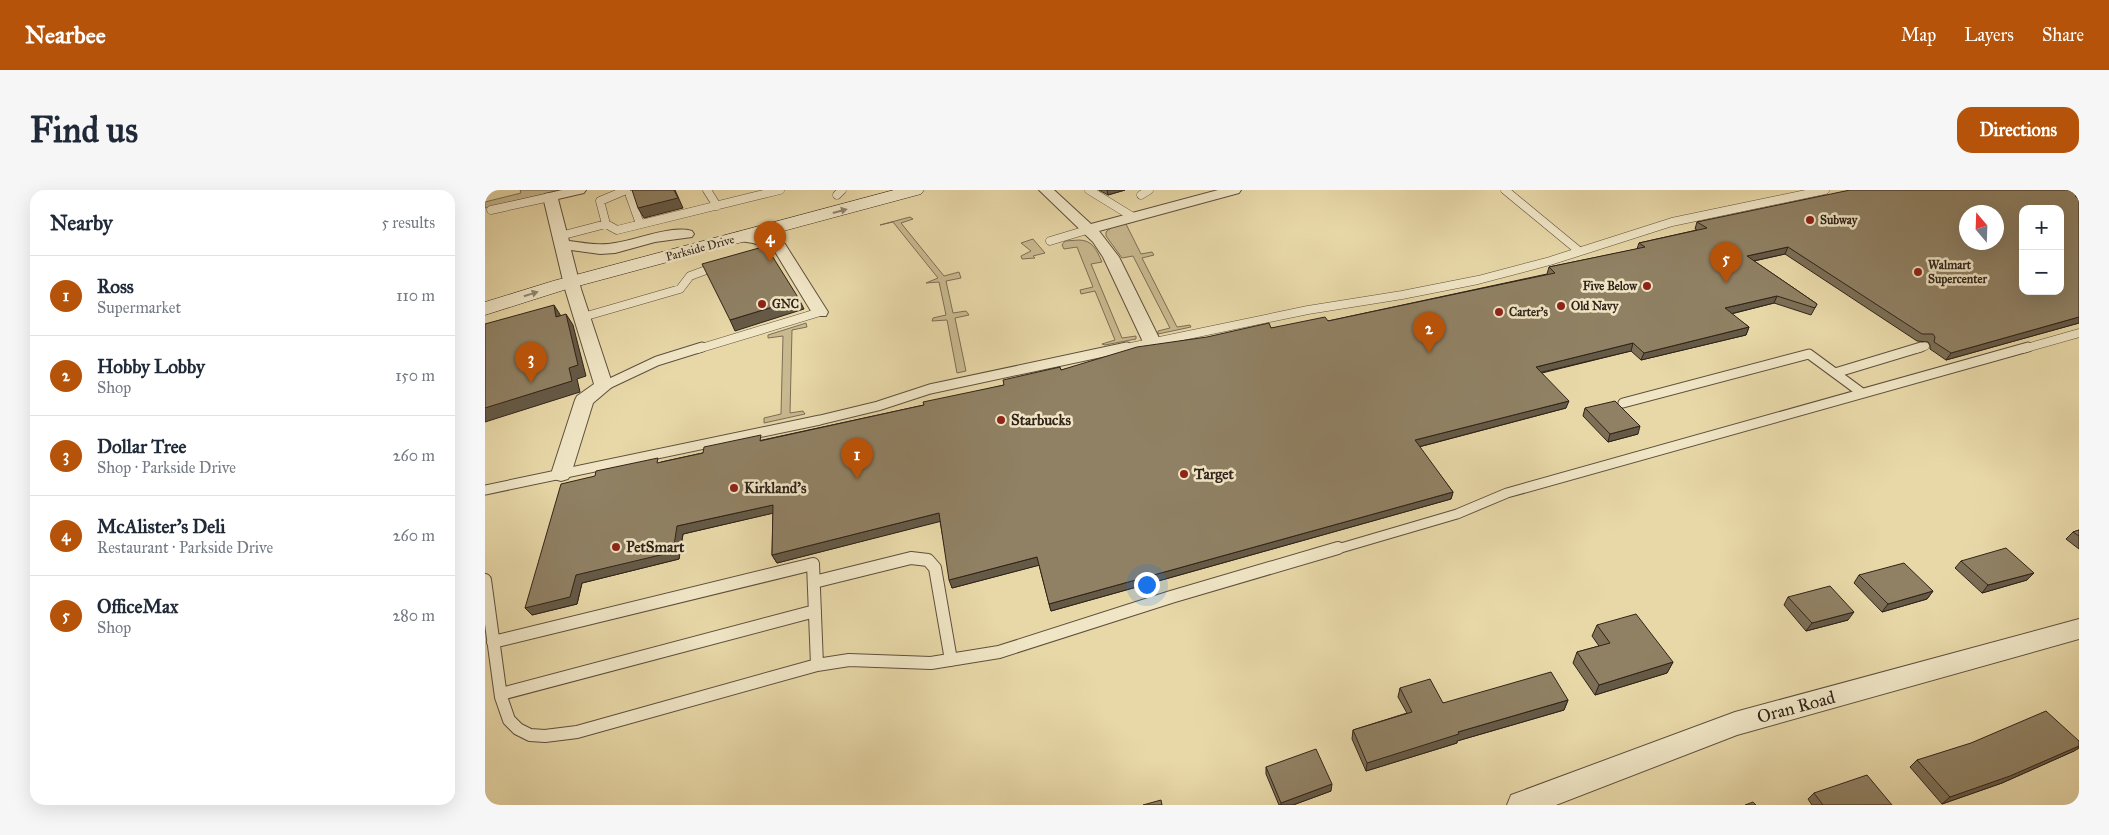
<!DOCTYPE html>
<meta charset="utf-8">
<style>
body{margin:0;font-family:"IM FELL Great Primer",serif;background:#f6f6f7;color:#1f2937}
.controls{position:absolute;right:15px;top:15px;display:grid;overflow:hidden;border-radius:10px;box-shadow:0 5px 20px #0002}
.controls button{width:45px;height:45px;display:grid;place-items:center;padding:0;border:0;border-bottom:1px solid #e0e1e3;background:#fff;color:#1f2937;font:25px sans-serif}
.compass{position:absolute;left:1474px;top:15px;width:45px;height:45px;border-radius:50%;background:#fff;box-shadow:0 5px 20px #0002;rotate:341deg}
.you{position:absolute;left:661px;top:394px;width:18px;height:18px;margin:-12px;border:4px solid #fff;border-radius:50%;background:#1a73e8;box-shadow:0 0 0 8px #1a73e833}
.badge{display:grid;place-items:center;width:32px;height:32px;border-radius:50%;background:#b45309;color:#fff;font-size:16px;font-weight:700}
.pin{position:absolute;translate:-50% -41px;filter:drop-shadow(0 1px 2px #0008)}
.pin::after{content:'';position:absolute;top:26px;width:18px;height:15px;background:inherit;clip-path:polygon(0 0,100% 0,50% 100%)}
.list{margin:0;padding:0;list-style:none}
h2{display:flex;justify-content:space-between;align-items:center;height:65px;margin:0;padding:0 20px;font-size:21px}
h2 small{font-size:16px;font-weight:400;color:#747a83}
.list li{display:grid;grid-template-columns:32px 1fr auto;gap:15px;align-items:center;box-sizing:border-box;height:80px;padding:0 20px;border-top:1px solid #e0e1e3}
.list b{display:block;font-size:19px;white-space:nowrap}
.list p{margin:0;font-size:16px;white-space:nowrap;color:#747a83}
.list em{font-size:16px;font-style:normal;color:#747a83}
.map{position:relative;flex:none;width:1594px;height:615px;overflow:hidden;border-radius:15px}
header{display:flex;align-items:center;gap:30px;box-sizing:border-box;height:70px;padding:0 25px;background:#b45309;color:#fff}
header strong{font-size:24px}
nav{display:flex;gap:28px;margin-inline-start:auto;font-size:18px}
.intro{display:flex;align-items:center;justify-content:space-between;box-sizing:border-box;height:120px;padding:0 30px}
h1{margin:0;font-size:35px}
.button{padding:12px 22px;border-radius:15px;background:#b45309;color:#fff;font-size:18px;font-weight:700}
main{display:flex;gap:30px;padding:0 30px}
aside{flex:1;background:#fff;border-radius:15px;box-shadow:0 5px 20px #0002}
.map>svg:first-child{display:block}
.green{fill:#c9b990;stroke:#7d6e55}
.lines{fill:none;stroke-linecap:round;stroke-linejoin:round}
.lane-far2-casing{stroke:#5f503e;stroke-width:9}
.lane-far1-casing{stroke:#5f503e;stroke-width:11}
.lane-casing{stroke:#5f503e;stroke-width:14}
.street-casing{stroke:#5f503e;stroke-width:2}
.secondary-casing{stroke:#31231a;stroke-width:1}
.lane-far2{stroke:#f0e6c6;stroke-width:8}
.lane-far1{stroke:#f0e6c6;stroke-width:9}
.lane{stroke:#f0e6c6;stroke-width:12}
.street{fill:#f0e6c6;fill-rule:evenodd}
.secondary{fill:#f0e6c6;fill-rule:evenodd}
.wall{fill:#7c6f56;stroke:#31231a}
.shaded-wall{fill:#655a46;stroke:#31231a}
.building{fill:#908164;stroke:#31231a;fill-rule:evenodd}
.oneway{fill:#908470}
.poi-dot{fill:#8f2418;stroke:#f0e6c6;stroke-width:2}
.labels{text-anchor:middle;stroke-width:5;stroke-linejoin:round;paint-order:stroke}
.far-poi-label{font-size:12px;font-weight:bold;fill:#31231a;stroke:#f0e6c6;text-anchor:start}
.far-street-label{font-size:12px;fill:#31231a;stroke:#f0e6c6}
.poi-label{font-size:15px;font-weight:bold;fill:#31231a;stroke:#f0e6c6;text-anchor:start}
.near-street-label{font-size:18px;fill:#31231a;stroke:#f0e6c6}
</style>
<header>
<strong>Nearbee</strong>
<nav><a>Map</a><a>Layers</a><a>Share</a></nav>
</header>
<div class="intro"><h1>Find us</h1><a class="button">Directions</a></div>
<main>
<aside>
<h2>Nearby<small>5 results</small></h2>
<ul class="list">
<li><span class="badge">1</span><div><b>Ross</b><p>Supermarket</p></div><em>110 m</em></li>
<li><span class="badge">2</span><div><b>Hobby Lobby</b><p>Shop</p></div><em>150 m</em></li>
<li><span class="badge">3</span><div><b>Dollar Tree</b><p>Shop · Parkside Drive</p></div><em>260 m</em></li>
<li><span class="badge">4</span><div><b>McAlister's Deli</b><p>Restaurant · Parkside Drive</p></div><em>260 m</em></li>
<li><span class="badge">5</span><div><b>OfficeMax</b><p>Shop</p></div><em>280 m</em></li>
</ul>
</aside>
<div class="map">
<svg width="1594" height="615" viewBox="0 0 1594 615">
<rect width="100%" height="100%" fill="#e8d8a8"/>
<filter id="stains"><feTurbulence type="fractalNoise" baseFrequency=".004" numOctaves="4"/><feColorMatrix values="0 0 0 0 .2 0 0 0 0 .09 0 0 0 0 .02 0 0 0 .5 -.17"/></filter>
<radialGradient id="worn" r=".72"><stop offset=".6" stop-color="#630" stop-opacity="0"/><stop offset="1" stop-color="#630" stop-opacity=".3"/></radialGradient>
<path class="green" d="M 35,0 L 76,0 L 0,18 L 0,12 L 36,3 Z
M 425,27 L 428,29 L 416,33 L 459,86 L 474,82 L 476,88 L 461,91 L 468,123 L 481,121 L 484,125 L 470,128 L 481,181 L 472,183 L 462,130 L 447,131 L 448,128 L 461,125 L 454,92 L 441,93 L 453,88 L 408,32 L 395,35 Z
M 651,31 L 641,34 L 656,64 L 667,62 L 669,65 L 657,68 L 692,137 L 705,135 L 706,137 L 673,144 L 673,141 L 685,138 L 648,66 L 637,68 L 621,46 L 621,42 L 628,36 Z
M 548,49 L 560,63 L 548,66 L 550,68 L 537,69 L 536,66 L 546,61 L 536,53 Z
M 594,50 C 608,50 612,61 617,72 L 606,74 L 637,148 L 651,146 L 651,149 L 620,155 L 617,154 L 630,150 L 610,101 L 596,104 L 595,100 L 608,97 L 592,57 L 579,59 L 577,55 L 580,51 Z
M 321,133 L 322,137 L 307,140 L 305,223 L 318,221 L 320,224 L 279,233 L 279,228 L 296,224 L 298,146 L 283,148 L 283,145 Z"/>
<g class="lines">
<defs>
<path id="lane-far2" d="M 141,0 L 115,11 L 121,34 L 132,40 L 295,0
M 155,0 L 145,6 L 155,34
M 222,0 L 232,16
M 604,0 L 648,27
M 1020,0 L 1094,61
M 352,5 L 357,0
M 656,5 L 664,0
M 6,20 L 65,7
M 75,46 L 121,34
M 565,51 L 605,39
M 98,127 L 195,99 L 205,86 L 232,76
M 213,159 L 335,122
M 636,159 L 823,120 L 917,105 L 993,90 L 1065,71 L 1187,32 L 1340,0
M 1431,159 L 1440,156
M 1538,159 L 1594,143"/>
<path id="lane-far1" d="M 1350,183 L 1436,157
M 119,196 L 172,171 L 217,157
M 1138,213 L 1324,164 L 1377,203
M 0,300 L 335,230 L 393,216 L 445,199 L 642,157
M 849,360 L 972,324 L 1022,303 L 1543,157"/>
<path id="lane" d="M 0,390 L 16,507 L 24,530 L 33,539 L 45,545 L 60,546 L 92,542 L 332,475 L 364,470 L 446,473 L 514,462 L 686,407 L 853,358
M 329,392 L 426,368 L 443,370 L 450,378 L 466,470
M 8,452 L 328,374 L 332,475
M 16,504 L 330,421"/>
<path id="street" d="M 77,0 L 101,0 L 99,3 L 73,9 L 84,51 C 99,53 115,56 130,53 C 153,50 185,35 207,41 L 209,44 L 207,47 L 170,52 L 130,63 L 115,64 L 86,60 L 96,99 L 128,196 L 108,213 L 86,284 L 83,289 L 76,291 L 69,289 L 66,284 L 90,210 L 92,206 L 109,194 L 80,99 L 58,7 L 60,4 Z
M 554,0 L 569,0 L 606,34 L 733,0 L 756,0 L 754,3 L 614,41 L 634,67 L 676,152 L 673,156 L 667,157 L 661,156 L 658,152 L 618,67 L 608,52 Z
M 254,42 L 270,44 L 300,54 L 343,122 L 341,126 L 329,126 L 289,60 L 268,53 L 249,50 L 246,47 L 249,44 Z
M 1594,429 L 1594,449 L 1252,545 L 1071,615 L 1022,615 L 1026,605 L 1250,522 Z"/>
<path id="secondary" d="M 409,0 L 439,0 L 436,4 L 82,99 L 0,125 L 0,112 L 68,91 Z"/>
</defs>
<use href="#lane-far2" class="lane-far2-casing"/>
<use href="#lane-far1" class="lane-far1-casing"/>
<use href="#lane" class="lane-casing"/>
<use href="#street" class="street-casing"/>
<use href="#secondary" class="secondary-casing"/>
<use href="#lane-far2" class="lane-far2"/>
<use href="#lane-far1" class="lane-far1"/>
<use href="#lane" class="lane"/>
<use href="#street" class="street"/>
<use href="#secondary" class="secondary"/>
</g>
<path class="wall" d="M 614,0 L 640,0 L 623,5 Z
M 1594,0 L 1594,133 L 1461,170 L 1445,159 L 1445,155 L 1443,152 L 1432,151 L 1300,64 L 1269,71 L 1332,114 L 1326,125 L 1289,113 L 1246,124 L 1264,137 L 1261,145 L 1156,170 L 1146,161 L 1057,183 L 1081,218 L 934,257 L 968,302 L 966,309 L 566,421 L 554,375 L 467,398 L 455,331 L 292,373 L 287,365 L 288,323 L 198,344 L 194,369 L 97,393 L 92,414 L 47,425 L 176,272 L 439,215 L 519,195 L 576,180 L 786,138 L 843,131 L 1062,84 L 1064,77 L 1152,59 L 1154,53 L 1212,40 L 1210,39 L 1212,32 Z
M 1100,218 L 1153,244 L 1123,252 L 1098,226 Z
M 1594,340 L 1594,359 L 1581,349 L 1588,342 Z
M 1476,371 L 1549,383 L 1542,390 L 1497,403 L 1470,378 Z
M 1374,385 L 1448,401 L 1442,409 L 1397,422 L 1369,393 Z
M 1303,407 L 1363,430 L 1321,441 L 1299,415 Z
M 1112,435 L 1188,472 L 1182,483 L 1110,505 L 1088,473 L 1092,462 L 1114,456 L 1107,446 Z
M 915,498 L 958,513 L 1083,510 L 1079,520 L 972,551 L 972,553 L 881,581 L 867,549 L 868,540 L 922,523 L 913,507 Z
M 1594,551 L 1594,558 L 1589,561 L 1517,593 L 1457,614 L 1425,577 L 1432,570 Z
M 781,577 L 846,601 L 808,615 L 794,615 L 781,584 Z
M 1329,603 L 1407,615 L 1327,615 L 1323,609 Z"/>
<path class="shaded-wall" d="M 189,0 L 190,0 L 198,18 L 159,28 L 153,18 Z
M 622,0 L 640,0 L 623,5 Z
M 1303,57 L 1300,64 L 1259,73 L 1262,66 Z
M 1292,106 L 1289,113 L 1237,126 L 1240,118 Z
M 314,109 L 319,119 L 250,141 L 245,130 Z
M 69,115 L 76,126 L 71,127 Z
M 81,124 L 88,135 L 101,186 L 92,189 L 95,202 L 0,232 L 0,218 Z
M 1594,127 L 1594,133 L 1461,170 L 1466,163 Z
M 1264,137 L 1261,145 L 1156,170 L 1159,163 Z
M 1148,153 L 1146,161 L 1049,184 L 1051,177 Z
M 1084,211 L 1081,218 L 929,258 L 930,250 Z
M 1155,236 L 1153,244 L 1123,252 L 1125,244 Z
M 968,302 L 966,309 L 566,421 L 564,414 Z
M 288,315 L 293,322 L 198,344 L 194,369 L 97,393 L 92,414 L 47,425 L 40,418 L 91,385 L 192,336 Z
M 454,323 L 457,331 L 292,373 L 287,365 Z
M 552,367 L 555,375 L 467,398 L 464,390 Z
M 1549,383 L 1542,390 L 1497,403 L 1503,395 Z
M 1448,401 L 1442,409 L 1397,422 L 1403,414 Z
M 1369,422 L 1363,430 L 1321,441 L 1327,433 Z
M 1188,472 L 1182,483 L 1110,505 L 1114,495 Z
M 1083,510 L 1079,520 L 972,551 L 972,553 L 881,581 L 882,573 L 973,542 Z
M 1594,556 L 1594,558 L 1589,561 L 1517,593 L 1457,614 L 1465,607 Z
M 847,594 L 846,601 L 808,615 L 796,615 L 796,613 Z"/>
<path class="building" d="M 147,0 L 189,0 L 193,8 L 153,18 Z
M 1365,0 L 1594,0 L 1594,5 L 1590,6 L 1594,9 L 1594,127 L 1466,163 L 1449,152 L 1450,147 L 1448,144 L 1437,144 L 1303,57 L 1262,66 L 1332,114 L 1330,118 L 1292,106 L 1240,118 L 1264,137 L 1159,163 L 1148,153 L 1051,177 L 1084,211 L 930,250 L 968,302 L 564,414 L 552,367 L 464,390 L 454,323 L 287,365 L 288,315 L 192,336 L 188,362 L 91,385 L 85,407 L 40,418 L 76,294 L 110,286 L 111,281 L 173,268 L 172,273 L 218,263 L 219,257 L 276,245 L 275,251 L 439,215 L 438,212 L 519,195 L 518,190 L 575,177 L 576,180 L 652,157 L 722,147 L 784,133 L 786,138 L 840,127 L 843,131 L 1070,83 L 1064,77 L 1160,57 L 1154,53 L 1222,38 L 1212,32 ZM 1538,19 L 1575,19 L 1575,101 L 1538,101 ZM 1482,22 L 1512,22 L 1512,52 L 1482,52 Z
M 281,56 L 314,109 L 245,130 L 217,74 Z
M 69,115 L 71,127 L 81,124 L 93,175 L 84,178 L 87,191 L 0,218 L 0,134 Z
M 1130,211 L 1155,236 L 1125,244 L 1100,218 Z
M 1594,340 L 1594,346 L 1588,342 Z
M 1521,358 L 1549,383 L 1503,395 L 1476,371 Z
M 1419,373 L 1448,401 L 1403,414 L 1374,385 Z
M 1345,396 L 1369,422 L 1327,433 L 1303,407 Z
M 1151,424 L 1188,472 L 1114,495 L 1092,462 L 1125,453 L 1112,435 Z
M 1066,482 L 1083,510 L 973,542 L 974,544 L 882,573 L 868,540 L 927,522 L 915,498 L 945,489 L 958,513 Z
M 1561,521 L 1594,551 L 1594,556 L 1525,586 L 1465,607 L 1432,570 L 1486,553 Z
M 831,559 L 847,594 L 796,613 L 781,577 Z
M 1382,585 L 1407,615 L 1338,615 L 1329,603 Z
M 676,610 L 677,615 L 658,615 Z
M 1268,612 L 1271,615 L 1260,615 Z"/>
<defs><path id="oneway-solid" d="M-6-.8H1V-3.2L6.5 0L1 3.2V.8H-6Z" transform="scale(1.25)"/></defs>
<g class="oneway">
<use href="#oneway-solid" transform="translate(355 21) rotate(-15)"/>
<use href="#oneway-solid" transform="translate(46 104) rotate(-18)"/>
</g>
<g class="poi-dot">
<circle cx="1325" cy="30" r="5"/>
<circle cx="1433" cy="82" r="5"/>
<circle cx="1162" cy="96" r="5"/>
<circle cx="277" cy="114" r="5"/>
<circle cx="1076" cy="116" r="5"/>
<circle cx="1014" cy="122" r="5"/>
<circle cx="516" cy="230" r="5"/>
<circle cx="699" cy="284" r="5"/>
<circle cx="249" cy="298" r="5"/>
<circle cx="131" cy="357" r="5"/>
</g>
<g class="labels">
<g class="far-poi-label">
<text x="1335" y="34">Subway</text>
<text x="1443" y="79">Walmart<tspan x="1443" dy="14">Supercenter</tspan></text>
<text x="1152" y="100" text-anchor="end">Five Below</text>
<text x="287" y="118">GNC</text>
<text x="1086" y="120">Old Navy</text>
<text x="1024" y="126">Carter's</text>
</g>
<g class="far-street-label">
<text transform="translate(215 58) rotate(-15)" y="4">Parkside Drive</text>
</g>
<g class="poi-label">
<text x="526" y="235">Starbucks</text>
<text x="709" y="289">Target</text>
<text x="259" y="303">Kirkland's</text>
<text x="141" y="362">PetSmart</text>
</g>
<g class="near-street-label">
<text transform="translate(1311 517) rotate(-15)" y="6">Oran Road</text>
</g>
</g>
<rect width="100%" height="100%" filter="url(#stains)"/>
<rect width="100%" height="100%" fill="url(#worn)"/>
</svg>
<div class="controls">
<button>+</button>
<button>−</button>
</div>
<svg class="compass" viewBox="-18 -18 36 36"><path d="M0-13l5 13h-10z" fill="#e53935"/><path d="M0 13l5-13h-10z" fill="#747a83"/></svg>
<div class="you"></div>
<div class="pin badge" style="left:372px;top:289px">1</div>
<div class="pin badge" style="left:944px;top:163px">2</div>
<div class="pin badge" style="left:46px;top:193px">3</div>
<div class="pin badge" style="left:285px;top:72px">4</div>
<div class="pin badge" style="left:1241px;top:93px">5</div>
</div>
</main>
